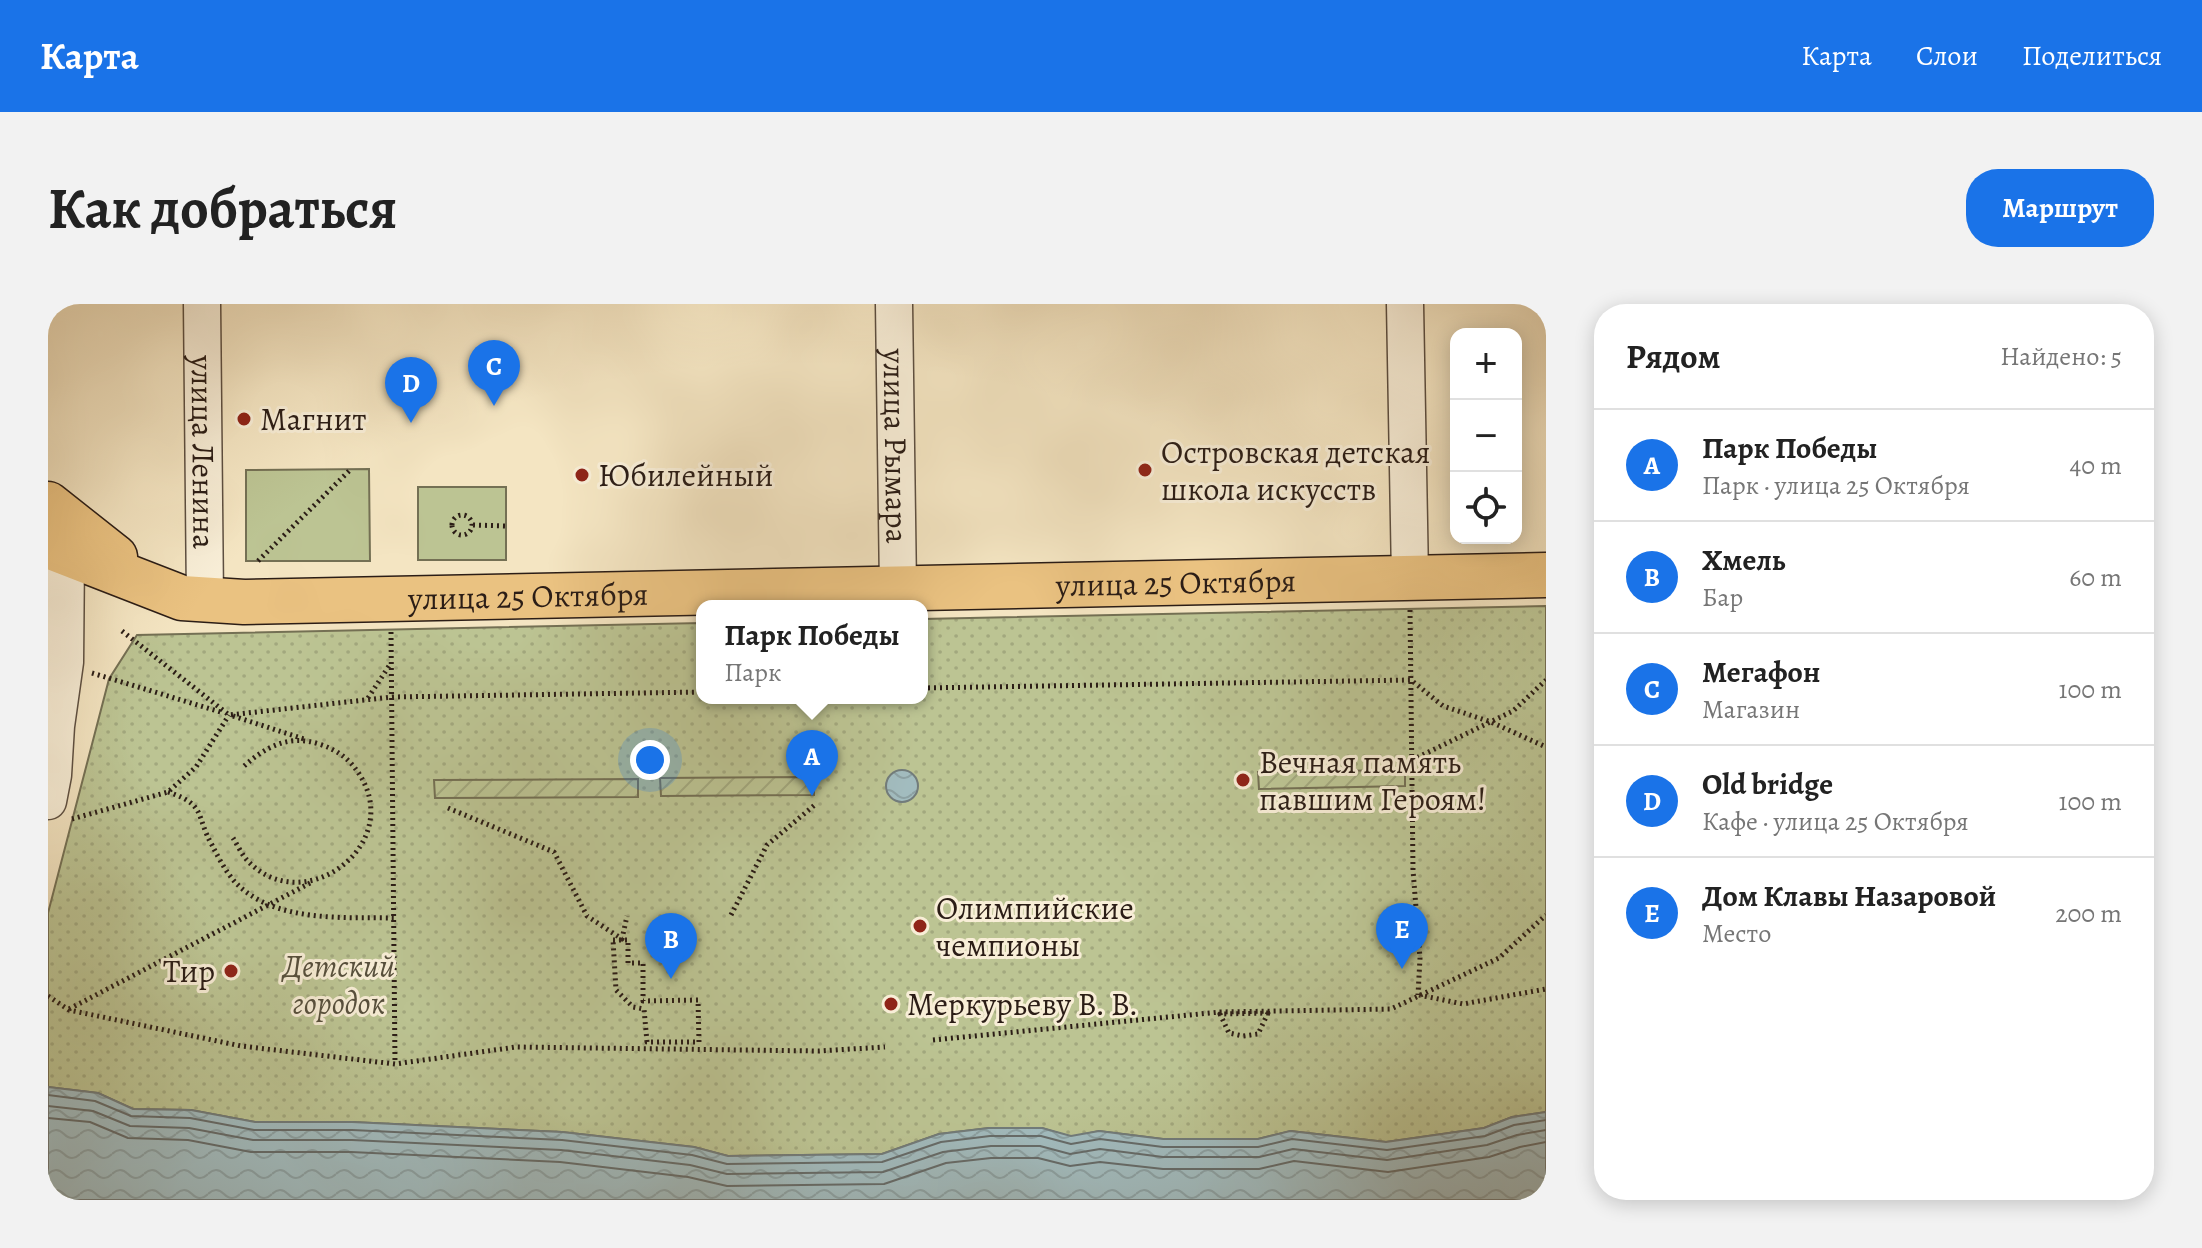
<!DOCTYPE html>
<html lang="ru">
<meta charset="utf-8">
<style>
body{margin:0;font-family:Alegreya,serif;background:#f2f2f2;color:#222}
.controls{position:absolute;right:24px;top:24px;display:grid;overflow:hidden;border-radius:16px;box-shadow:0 4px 20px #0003}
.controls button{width:72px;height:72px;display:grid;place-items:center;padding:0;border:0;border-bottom:2px solid #e0e0e0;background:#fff;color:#222;font:40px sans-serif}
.you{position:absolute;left:602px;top:456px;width:28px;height:28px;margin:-20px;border:6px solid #fff;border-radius:50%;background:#1a73e8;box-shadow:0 0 0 12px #1a73e833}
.badge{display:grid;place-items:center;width:52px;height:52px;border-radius:50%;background:#1a73e8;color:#fff;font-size:26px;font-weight:700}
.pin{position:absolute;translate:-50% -66px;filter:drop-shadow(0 2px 4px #0008)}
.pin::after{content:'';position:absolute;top:42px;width:28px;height:24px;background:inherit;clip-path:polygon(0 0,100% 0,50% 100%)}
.popup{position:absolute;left:648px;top:296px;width:232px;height:104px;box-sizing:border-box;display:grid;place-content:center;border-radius:16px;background:#fff;filter:drop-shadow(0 2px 6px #0005);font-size:26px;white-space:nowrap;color:#767676}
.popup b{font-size:30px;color:#222}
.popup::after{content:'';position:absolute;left:50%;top:100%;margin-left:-16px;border:16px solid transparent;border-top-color:#fff}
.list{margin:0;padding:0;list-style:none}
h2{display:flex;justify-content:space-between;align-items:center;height:104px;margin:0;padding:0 32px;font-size:34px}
h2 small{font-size:26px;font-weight:400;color:#767676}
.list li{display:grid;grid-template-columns:52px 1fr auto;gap:24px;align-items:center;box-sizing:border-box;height:112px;padding:0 32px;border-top:2px solid #e0e0e0}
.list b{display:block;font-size:30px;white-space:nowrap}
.list p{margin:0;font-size:26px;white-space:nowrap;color:#767676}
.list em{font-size:26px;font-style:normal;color:#767676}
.icon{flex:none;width:44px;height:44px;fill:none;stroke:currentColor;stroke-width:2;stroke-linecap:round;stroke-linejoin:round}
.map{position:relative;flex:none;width:1498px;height:896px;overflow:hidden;border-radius:32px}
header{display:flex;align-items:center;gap:48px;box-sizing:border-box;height:112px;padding:0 40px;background:#1a73e8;color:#fff}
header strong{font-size:38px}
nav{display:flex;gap:44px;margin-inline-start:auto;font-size:28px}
.intro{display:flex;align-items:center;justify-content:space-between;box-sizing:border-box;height:192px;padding:0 48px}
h1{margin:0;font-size:56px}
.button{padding:20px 36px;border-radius:32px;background:#1a73e8;color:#fff;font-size:28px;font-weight:700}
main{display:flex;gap:48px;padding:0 48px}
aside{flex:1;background:#fff;border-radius:32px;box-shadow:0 4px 20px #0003}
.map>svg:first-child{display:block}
.grass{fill:#bcc493;stroke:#747054;stroke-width:2}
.park{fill:url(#park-dots);stroke:#747054;stroke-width:2}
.garden{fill:url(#garden-furrows);stroke:#747054;stroke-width:2}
.water{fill:url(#water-waves);stroke:#727c7b;stroke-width:2}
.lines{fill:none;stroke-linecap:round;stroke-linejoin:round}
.shore{stroke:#666c6a;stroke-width:2}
.minor-casing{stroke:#5d4f41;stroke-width:39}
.major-casing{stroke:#2b1d16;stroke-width:47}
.path{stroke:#2b1d16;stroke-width:5;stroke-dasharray:2 4;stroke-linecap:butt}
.minor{stroke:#f8eed7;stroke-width:36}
.major{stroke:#eac281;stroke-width:44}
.poi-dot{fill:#8f2418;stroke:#f8eed7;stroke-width:3}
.labels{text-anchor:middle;stroke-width:6;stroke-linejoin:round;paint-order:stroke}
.poi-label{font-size:32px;fill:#2b1d16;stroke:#f8eed7;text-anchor:start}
.street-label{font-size:32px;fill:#2b1d16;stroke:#f8eed7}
.park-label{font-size:32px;font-style:italic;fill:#564f3c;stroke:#f8eed7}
</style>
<header>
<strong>Карта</strong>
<nav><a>Карта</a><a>Слои</a><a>Поделиться</a></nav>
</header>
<div class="intro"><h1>Как добраться</h1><a class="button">Маршрут</a></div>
<main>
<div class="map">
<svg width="1498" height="896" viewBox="0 0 1498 896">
<defs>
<pattern id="park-dots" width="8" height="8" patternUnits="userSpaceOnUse" patternTransform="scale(2)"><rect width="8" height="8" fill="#bcc493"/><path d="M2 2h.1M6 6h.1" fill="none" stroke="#a2a87e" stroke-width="1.8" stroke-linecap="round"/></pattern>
<pattern id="garden-furrows" width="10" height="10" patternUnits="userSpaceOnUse" patternTransform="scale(2)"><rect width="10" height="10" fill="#bcc493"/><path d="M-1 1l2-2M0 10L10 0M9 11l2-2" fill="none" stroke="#a2a87e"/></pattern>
<pattern id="water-waves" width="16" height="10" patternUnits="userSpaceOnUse" patternTransform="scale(2)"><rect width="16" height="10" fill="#a2bcbf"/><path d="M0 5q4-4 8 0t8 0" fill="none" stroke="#8ca1a3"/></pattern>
</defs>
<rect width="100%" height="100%" fill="#f4e5c2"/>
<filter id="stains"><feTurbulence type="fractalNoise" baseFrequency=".0025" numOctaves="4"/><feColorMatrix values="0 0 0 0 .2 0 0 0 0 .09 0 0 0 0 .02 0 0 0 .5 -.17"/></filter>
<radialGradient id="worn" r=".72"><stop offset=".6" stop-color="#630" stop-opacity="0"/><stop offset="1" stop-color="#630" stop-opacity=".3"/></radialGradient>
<path class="grass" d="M 321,165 L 322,257 L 198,257 L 198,166 Z
M 370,183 L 458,183 L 458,256 L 370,256 Z"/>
<path class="park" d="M 1498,302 L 1498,808 L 1464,813 L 1436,824 L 1338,838 L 1243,827 L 1210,835 L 1115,835 L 1051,827 L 1023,833 L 994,824 L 941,824 L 891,830 L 834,850 L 680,852 L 646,843 L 514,828 L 304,818 L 207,818 L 143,806 L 85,805 L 50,789 L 0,783 L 0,609 L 61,375 L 89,331 L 654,319 L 654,394 L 874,394 L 874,315 Z"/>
<path class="garden" d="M 1357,466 L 1357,482 L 1211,485 L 1210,468 Z
M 766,473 L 766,491 L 613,492 L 612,474 Z
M 590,475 L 590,493 L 387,494 L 386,476 Z"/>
<path class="water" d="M838 482a16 16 0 1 1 32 0a16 16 0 1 1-32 0Z
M 0,783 L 50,789 L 85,805 L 143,806 L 207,818 L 304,818 L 514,828 L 646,843 L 680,852 L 834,850 L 891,830 L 941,824 L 994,824 L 1023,832 L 1051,827 L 1115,835 L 1210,835 L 1242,827 L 1338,838 L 1436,824 L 1464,813 L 1498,808 L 1498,896 L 0,896 Z"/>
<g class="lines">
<path class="shore" d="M 0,791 L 47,797 L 83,812 L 142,814 L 206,826 L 304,826 L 514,836 L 644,851 L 679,860 L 834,858 L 893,838 L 942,832 L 993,832 L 1023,840 L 1052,835 L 1115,843 L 1210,843 L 1244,835 L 1339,846 L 1437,832 L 1466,821 L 1498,816
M 0,802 L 45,807 L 82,822 L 141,824 L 205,836 L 304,836 L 513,846 L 642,861 L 679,870 L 835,868 L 895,848 L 943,842 L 992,842 L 1022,850 L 1052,845 L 1115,853 L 1211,853 L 1245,845 L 1339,856 L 1439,841 L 1469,831 L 1498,826
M 0,814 L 42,818 L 80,834 L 140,836 L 203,848 L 303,848 L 512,858 L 640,873 L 679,882 L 836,880 L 898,859 L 943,854 L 990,854 L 1022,862 L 1052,858 L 1115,865 L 1211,865 L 1246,857 L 1340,868 L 1441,853 L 1472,843 L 1498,838"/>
<defs>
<g id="minor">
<path id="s1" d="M 154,0 L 157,296"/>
<path id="s2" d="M 846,0 L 850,284"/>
<path d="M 1357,0 L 1362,273"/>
<path d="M 0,497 L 5,471 L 8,422 L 17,358 L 18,249"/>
</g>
<g id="major">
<path d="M 0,200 L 67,253"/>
<path id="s3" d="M 0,242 L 134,294 L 196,298 L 1498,271"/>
</g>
</defs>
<use href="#minor" class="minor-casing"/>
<use href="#major" class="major-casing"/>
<path class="path" d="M404 221a10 10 0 1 1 20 0a10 10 0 1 1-20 0Z
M 425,221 L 458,222
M 210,257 L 303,165
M 1362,306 L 1365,566 L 1372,654 L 1370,691
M 74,327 L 181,411 L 344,393 L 654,388
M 343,328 L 347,760
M 44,369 L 176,409
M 874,384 L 1363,376 L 1395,402 L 1443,418 L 1498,443
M 320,394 L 343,359
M 185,412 L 256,435
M 1364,456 L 1465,407 L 1498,376
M 120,488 C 159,501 147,511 164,541 C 170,553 178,568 187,578 C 226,619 294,613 346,614
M 400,504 L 506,548 L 539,612 L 574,635 L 579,612
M 24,515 L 120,488 L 148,463 L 181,411
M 185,534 C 189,540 193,549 198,555 C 253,617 355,543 313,473 C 303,456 290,446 271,440 C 241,430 217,443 195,463
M 683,611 L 719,541 L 769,499
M 565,636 L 580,636 L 580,659 L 595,659 L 595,697 L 650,696 L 651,738 L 599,738 L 596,705 L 585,703 L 568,686 Z
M 1371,691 L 1415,700 L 1498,685
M 0,692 L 21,706 L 193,742 L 347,760 L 468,743 L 770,747 L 837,743
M 21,705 L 264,578
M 1220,709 L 1210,730 L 1195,732 L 1181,729 L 1172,710 Z
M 885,736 L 1172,708 L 1343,705 L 1451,654 L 1498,611"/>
<use href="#minor" class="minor"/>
<use href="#major" class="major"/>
</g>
<g class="poi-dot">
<circle cx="196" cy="115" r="8"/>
<circle cx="1097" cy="166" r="8"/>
<circle cx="534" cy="171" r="8"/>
<circle cx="1195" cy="476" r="8"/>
<circle cx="872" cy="622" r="8"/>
<circle cx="183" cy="667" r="8"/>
<circle cx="843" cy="700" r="8"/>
</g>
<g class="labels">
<g class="poi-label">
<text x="212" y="126">Магнит</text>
<text x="1113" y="159">Островская детская<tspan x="1113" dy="37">школа искусств</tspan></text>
<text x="550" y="182">Юбилейный</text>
<text x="1211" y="469">Вечная память<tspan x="1211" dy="37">павшим Героям!</tspan></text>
<text x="888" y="615">Олимпийские<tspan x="888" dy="37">чемпионы</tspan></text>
<text x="167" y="678" text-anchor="end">Тир</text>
<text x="859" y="711">Меркурьеву В. В.</text>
</g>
<g class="street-label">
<text dy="11" stroke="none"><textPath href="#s2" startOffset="142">улица Рымара</textPath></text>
<text dy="11" stroke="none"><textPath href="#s1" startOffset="148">улица Ленина</textPath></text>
<text dy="11" stroke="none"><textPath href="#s3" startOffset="1138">улица 25 Октября</textPath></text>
<text dy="11" stroke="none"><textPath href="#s3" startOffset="490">улица 25 Октября</textPath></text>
</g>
<g class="park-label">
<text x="291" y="673">Детский<tspan x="291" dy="37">городок</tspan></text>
</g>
</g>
<rect width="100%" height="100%" filter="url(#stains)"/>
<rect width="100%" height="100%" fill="url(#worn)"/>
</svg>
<div class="controls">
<button>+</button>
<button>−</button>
<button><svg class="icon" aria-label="locate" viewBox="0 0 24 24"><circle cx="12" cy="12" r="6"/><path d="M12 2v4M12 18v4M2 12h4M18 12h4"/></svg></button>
</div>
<div class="you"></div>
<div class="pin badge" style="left:764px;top:492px">A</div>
<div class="popup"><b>Парк Победы</b>Парк</div>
<div class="pin badge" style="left:623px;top:675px">B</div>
<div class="pin badge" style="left:446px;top:102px">C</div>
<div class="pin badge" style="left:363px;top:119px">D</div>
<div class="pin badge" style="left:1354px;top:665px">E</div>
</div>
<aside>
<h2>Рядом<small>Найдено: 5</small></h2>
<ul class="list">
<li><span class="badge">A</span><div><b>Парк Победы</b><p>Парк · улица 25 Октября</p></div><em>40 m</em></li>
<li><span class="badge">B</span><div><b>Хмель</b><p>Бар</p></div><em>60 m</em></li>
<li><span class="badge">C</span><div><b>Мегафон</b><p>Магазин</p></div><em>100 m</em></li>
<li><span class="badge">D</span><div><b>Old bridge</b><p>Кафе · улица 25 Октября</p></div><em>100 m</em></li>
<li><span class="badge">E</span><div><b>Дом Клавы Назаровой</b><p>Место</p></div><em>200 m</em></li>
</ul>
</aside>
</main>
